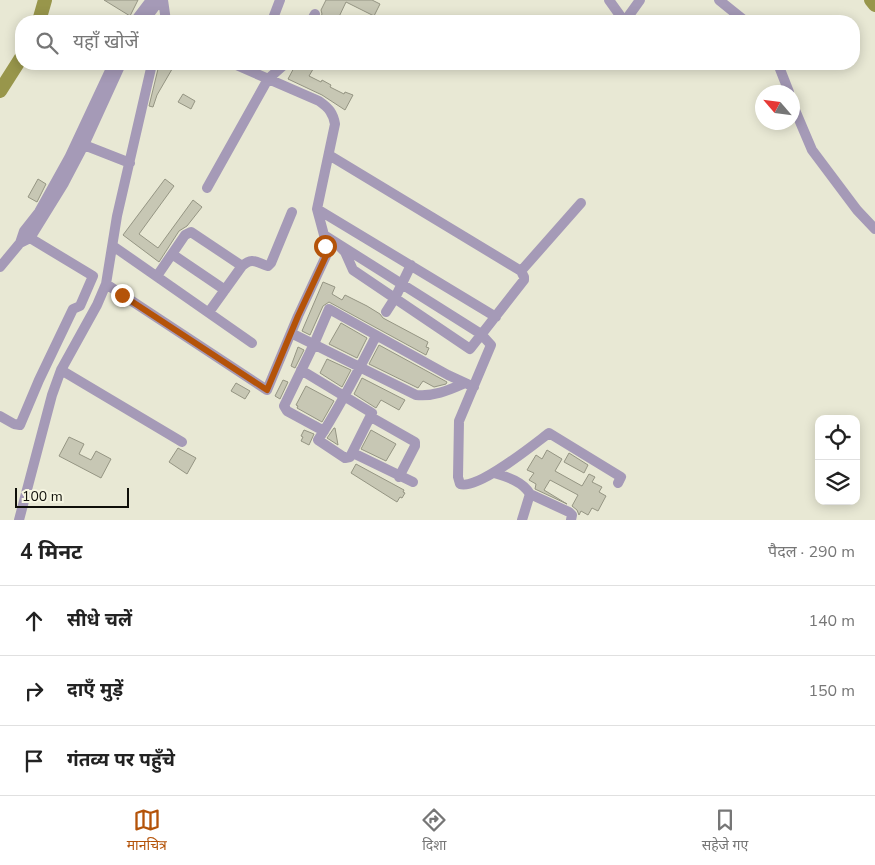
<!DOCTYPE html>
<html lang="hi">
<meta charset="utf-8">
<style>
body{margin:0;font-family:"Nunito Sans","Noto Sans Devanagari",sans-serif;background:#f2f2f2;color:#222}
.controls{position:absolute;right:15px;bottom:15px;display:grid;overflow:hidden;border-radius:10px;box-shadow:0 2px 12px #0003}
.controls button{width:45px;height:45px;display:grid;place-items:center;padding:0;border:0;border-bottom:1px solid #e0e0e0;background:#fff;color:#222;font:25px sans-serif}
.compass{position:absolute;left:755px;top:85px;width:45px;height:45px;border-radius:50%;background:#fff;box-shadow:0 2px 12px #0003;rotate:298deg}
.scale{position:absolute;left:15px;bottom:12px;width:114px;box-sizing:border-box;padding-left:5px;border:2px solid #0f0f09;border-top:0;font-size:14px;line-height:18px;white-space:nowrap;color:#0f0f09;-webkit-text-stroke:4px #f5f5e1;paint-order:stroke}
.stop{position:absolute;width:15px;height:15px;margin:-11px;border:4px solid #b45309;border-radius:50%;background:#fff}
.stop.end{background:#b45309;border-color:#fff;box-shadow:0 1px 5px #0008}
.list{margin:0;padding:0;list-style:none}
h2{display:flex;justify-content:space-between;align-items:center;height:65px;margin:0;padding:0 20px;font-size:21px}
h2 small{font-size:16px;font-weight:400;color:#767676}
.list li{display:grid;grid-template-columns:32px 1fr auto;gap:15px;align-items:center;box-sizing:border-box;height:70px;padding:0 20px;border-top:1px solid #e0e0e0}
.list b{display:block;font-size:19px;white-space:nowrap}
.list em{font-size:16px;font-style:normal;color:#767676}
.icon{flex:none;width:28px;height:28px;fill:none;stroke:currentColor;stroke-width:2;stroke-linecap:round;stroke-linejoin:round}
.map{position:relative;flex:none;width:875px;height:520px;overflow:hidden}
.search{position:absolute;background:#fff;box-shadow:0 2px 12px #0003;left:15px;right:15px;top:15px;height:55px;display:flex;align-items:center;gap:12px;box-sizing:border-box;padding:0 18px;border-radius:20px;color:#767676;font-size:19px}
.sheet{height:275px;background:#fff}
nav{display:flex;justify-content:space-around;align-items:center;box-sizing:border-box;height:70px;border-top:1px solid #e0e0e0;background:#fff;font-size:14px;color:#767676}
nav a{display:grid;justify-items:center;gap:2px}
nav .on{color:#b45309}
.map>svg:first-child{display:block}
.lines{fill:none;stroke-linecap:round;stroke-linejoin:round}
.river{stroke:#98964b;stroke-width:14}
.building{fill:#c7c7b4;stroke:#959583}
.minor{stroke:#a59ab7;stroke-width:10}
.route{stroke:#b45309;stroke-width:6}
</style>
<div class="map">
<svg width="875" height="520" viewBox="0 0 875 520">
<rect width="100%" height="100%" fill="#e8e8d4"/>
<g class="lines">
<path class="river" d="M 871,0 L 875,5
M 39,21 L 45,0
M 0,91 L 21,58"/>
</g>
<path class="building" d="M 104,0 L 138,0 L 130,16 Z
M 326,0 L 372,0 L 380,4 L 374,16 L 346,2 L 337,21 L 319,21 L 322,14 L 321,10 Z
M 161,64 L 175,64 L 157,95 L 153,107 L 149,106 L 158,69 Z
M 296,64 L 316,64 L 309,76 L 321,82 L 322,80 L 331,85 L 330,87 L 344,94 L 345,92 L 353,95 L 345,110 L 322,95 L 288,79 Z
M 183,94 L 195,101 L 191,109 L 178,102 Z
M 38,179 L 46,184 L 37,202 L 28,197 Z
M 165,179 L 174,186 L 139,234 L 158,248 L 193,200 L 202,207 L 187,226 L 179,231 L 159,262 L 123,235 Z
M 323,282 L 335,287 L 332,294 L 342,300 L 345,295 L 367,306 L 380,314 L 383,318 L 428,342 L 426,347 L 429,348 L 426,355 L 329,302 L 323,306 L 310,335 L 302,331 Z
M 341,323 L 367,338 L 357,358 L 329,344 Z
M 379,345 L 447,382 L 446,384 L 434,387 L 423,381 L 418,388 L 369,364 Z
M 298,347 L 304,350 L 295,368 L 291,366 Z
M 327,359 L 351,370 L 342,387 L 320,373 Z
M 362,378 L 405,400 L 399,410 L 381,400 L 376,408 L 354,394 Z
M 283,380 L 288,382 L 280,399 L 275,396 Z
M 236,383 L 250,391 L 245,399 L 231,391 Z
M 306,386 L 334,401 L 322,422 L 297,408 L 298,406 L 296,405 Z
M 334,428 L 335,428 L 338,445 L 327,438 Z
M 304,430 L 314,434 L 309,445 L 301,441 L 303,437 L 301,436 Z
M 371,430 L 396,444 L 386,461 L 361,449 Z
M 69,437 L 84,444 L 79,454 L 91,460 L 96,451 L 111,459 L 101,478 L 59,456 Z
M 178,448 L 196,458 L 187,474 L 169,462 Z
M 547,450 L 562,459 L 555,471 L 582,486 L 589,474 L 595,477 L 592,482 L 602,487 L 599,492 L 606,496 L 598,511 L 592,508 L 588,515 L 581,511 L 579,515 L 577,510 L 572,506 L 578,495 L 550,480 L 544,490 L 567,504 L 535,489 L 536,484 L 529,480 L 534,473 L 527,470 L 536,455 L 542,459 Z
M 569,453 L 588,465 L 584,473 L 564,462 Z
M 356,464 L 404,490 L 403,492 L 405,493 L 402,498 L 400,497 L 397,502 L 351,473 Z"/>
<g class="lines">
<path class="minor" d="M 163,0 L 166,21
M 609,0 L 624,21
M 719,0 L 745,21
M 135,21 L 151,0
M 144,21 L 160,0
M 272,21 L 280,0
M 311,21 L 315,14
M 625,21 L 640,0
M 234,64 L 319,101 C 329,108 333,113 335,124 L 317,209 L 496,317
M 778,64 L 789,92
M 792,103 L 812,150 L 857,210 L 875,229
M 84,145 L 130,163
M 329,155 L 521,271 L 524,277 L 524,280 L 470,349 L 353,270 L 345,252 L 341,248
M 207,188 L 268,79 L 285,64
M 317,209 L 324,235 L 329,239
M 20,243 L 24,231 L 39,212 L 69,158 L 113,64
M 113,246 L 252,343
M 172,254 L 225,290
M 0,267 L 20,243 L 30,238 L 64,183 L 84,145 L 121,64
M 521,271 L 581,203
M 157,276 L 185,235 L 191,232 L 242,266 C 252,257 256,262 268,266 L 271,263 L 292,212
M 106,284 L 267,390 L 298,316 L 326,256 L 324,235 L 481,334 L 491,345 L 459,421 L 458,477 L 460,484 C 478,490 533,445 549,433 L 621,477 L 618,483
M 209,312 L 242,266
M 386,312 L 395,298 L 411,265
M 291,333 L 416,395 C 434,397 449,390 465,383
M 61,370 L 182,442
M 301,370 L 372,413 L 350,457 L 345,458 L 318,440 C 340,407 358,371 376,336
M 0,416 L 14,424 L 20,425 L 39,380 L 73,309 L 80,306 L 93,276 L 30,238
M 371,417 L 415,442 L 415,446 L 399,477
M 324,431 L 287,411 L 284,406 L 314,344 L 329,309 L 448,375 L 474,387
M 353,453 L 413,482
M 494,473 C 508,477 523,482 530,494 L 522,520
M 530,494 L 569,512 L 572,515 L 571,520
M 19,520 L 52,395 L 61,370 L 97,305 L 106,284 L 117,216 L 152,64"/>
</g>
<g class="lines">
<path class="route" d="M 122,295 L 267,390 L 298,316 L 326,256 L 325,246"/>
</g>
</svg>
<div class="controls">
<button><svg class="icon" aria-label="locate" viewBox="0 0 24 24"><circle cx="12" cy="12" r="6"/><path d="M12 2v4M12 18v4M2 12h4M18 12h4"/></svg></button>
<button><svg class="icon" aria-label="layers" viewBox="0 0 24 24"><path d="M12 4l9 5-9 5-9-5zM3 14l9 5 9-5"/></svg></button>
</div>
<svg class="compass" viewBox="-18 -18 36 36"><path d="M0-13l5 13h-10z" fill="#e53935"/><path d="M0 13l5-13h-10z" fill="#767676"/></svg>
<div class="scale">100 m</div>
<div class="stop" style="left:325px;top:246px"></div>
<div class="stop end" style="left:122px;top:295px"></div>
<div class="search"><svg class="icon" aria-label="search" viewBox="0 0 24 24"><circle cx="10" cy="10" r="6"/><path d="M15 15l6 6"/></svg>यहाँ खोजें</div>
</div>
<section class="sheet">
<h2>4 मिनट<small>पैदल · 290 m</small></h2>
<ul class="list">
<li><svg class="icon" aria-label="ahead" viewBox="0 0 24 24"><path d="M12 20V5M6 11l6-6 6 6"/></svg><div><b>सीधे चलें</b></div><em>140 m</em></li>
<li><svg class="icon" aria-label="right" viewBox="0 0 24 24"><path d="M7 20v-9h11M14 6l5 5-5 5"/></svg><div><b>दाएँ मुड़ें</b></div><em>150 m</em></li>
<li><svg class="icon" aria-label="arrive" viewBox="0 0 24 24"><path d="M6 21V4h12l-3 4 3 4H6"/></svg><div><b>गंतव्य पर पहुँचे</b></div></li>
</ul>
</section>
<nav>
<a class="on"><svg class="icon" aria-label="map" viewBox="0 0 24 24"><path d="M3 6l6-2 6 2 6-2v14l-6 2-6-2-6 2zM9 4v14M15 6v14"/></svg>मानचित्र</a>
<a><svg class="icon" aria-label="directions" viewBox="0 0 24 24"><path d="M12 3l9 9-9 9-9-9zM9 14v-3h6M13 9l2 2-2 2"/></svg>दिशा</a>
<a><svg class="icon" aria-label="saved" viewBox="0 0 24 24"><path d="M7 4h10v16l-5-4-5 4z"/></svg>सहेजे गए</a>
</nav>
